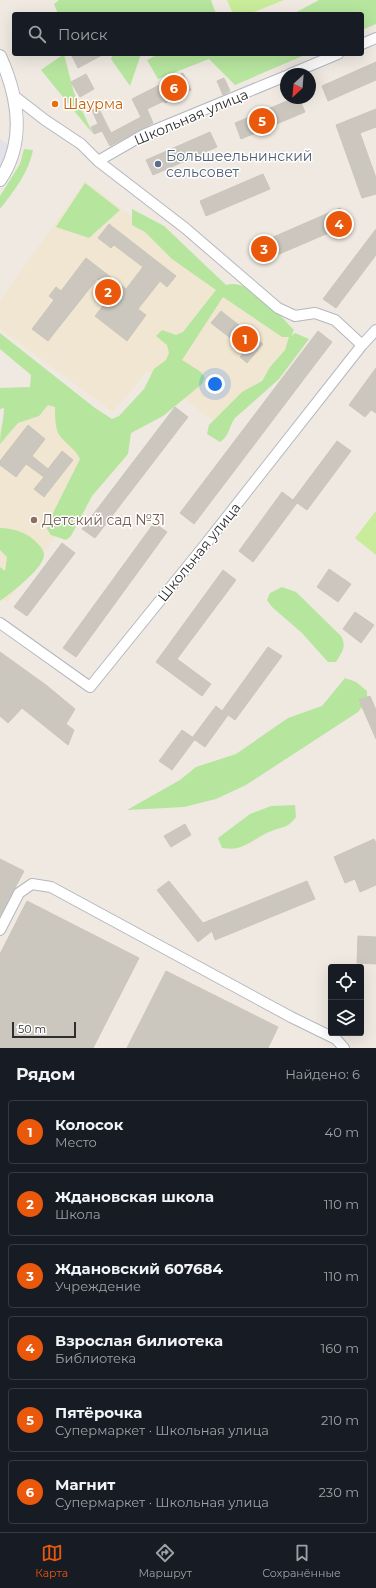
<!DOCTYPE html>
<html lang="ru">
<meta charset="utf-8">
<style>
body{margin:0;font-family:Montserrat,sans-serif;background:#242831;color:#f1f3f6}
.controls{position:absolute;right:12px;bottom:12px;display:grid;overflow:hidden;border-radius:4px;box-shadow:0 4px 16px #0002}
.controls button{width:36px;height:36px;display:grid;place-items:center;padding:0;border:0;border-bottom:1px solid #363941;background:#171b24;color:#f1f3f6;font:20px sans-serif}
.compass{position:absolute;left:280px;top:68px;width:36px;height:36px;border-radius:50%;background:#171b24;box-shadow:0 4px 16px #0002;rotate:206deg}
.scale{position:absolute;left:12px;bottom:10px;width:64px;box-sizing:border-box;padding-left:4px;border:2px solid #2e2e2e;border-top:0;font-size:11px;line-height:14px;white-space:nowrap;color:#2e2e2e;-webkit-text-stroke:3px #fff;paint-order:stroke}
.you{position:absolute;left:215px;top:384px;width:14px;height:14px;margin:-10px;border:3px solid #fff;border-radius:50%;background:#1a73e8;box-shadow:0 0 0 6px #1a73e833}
.badge{display:grid;place-items:center;width:26px;height:26px;border-radius:50%;background:#ea580c;color:#fff;font-size:13px;font-weight:700}
.pin{position:absolute;translate:-50% -50%;border:2px solid #fff;box-shadow:0 1px 4px #0006}
.list{margin:0;padding:0;list-style:none}
h2{display:flex;justify-content:space-between;align-items:center;height:52px;margin:0;padding:0 16px;font-size:17px}
h2 small{font-size:13px;font-weight:400;color:#9ea1a6}
.list li{display:grid;grid-template-columns:26px 1fr auto;gap:12px;align-items:center;box-sizing:border-box;height:64px;margin:0 8px 8px;padding:0 8px;border:1px solid #363941;border-radius:4px}
.list b{display:block;font-size:15px;white-space:nowrap}
.list p{margin:0;font-size:13px;white-space:nowrap;color:#9ea1a6}
.list em{font-size:13px;font-style:normal;color:#9ea1a6}
.icon{flex:none;width:22px;height:22px;fill:none;stroke:currentColor;stroke-width:2;stroke-linecap:round;stroke-linejoin:round}
.map{position:relative;flex:none;width:376px;height:1048px;overflow:hidden}
.search{position:absolute;background:#171b24;box-shadow:0 4px 16px #0002;left:12px;right:12px;top:12px;height:44px;display:flex;align-items:center;gap:10px;box-sizing:border-box;padding:0 14px;border-radius:4px;color:#9ea1a6;font-size:15px}
.sheet{height:484px;background:#171b24}
nav{display:flex;justify-content:space-around;align-items:center;box-sizing:border-box;height:56px;border-top:1px solid #363941;background:#171b24;font-size:11px;color:#9ea1a6}
nav a{display:grid;justify-items:center;gap:2px}
nav .on{color:#ea580c}
.map>svg:first-child{display:block}
.industrial{fill:#e3e1e8}
.education{fill:#f0e6d1}
.green{fill:#b6e59e}
.pitch{fill:#c9ec9a}
.building{fill:#cbc7bf;stroke:#cbc5ba}
.lines{fill:none;stroke-linecap:round;stroke-linejoin:round}
.minor-casing{stroke:#b4b7c1;stroke-width:12}
.tertiary-casing{stroke:#b4b7c1;stroke-width:14}
.minor{stroke:#fff;stroke-width:10}
.tertiary{stroke:#fff;stroke-width:12}
.food-dot{fill:#e8710a;stroke:#fff;stroke-width:1.5}
.service-dot{fill:#5c6f8a;stroke:#fff;stroke-width:1.5}
.education-dot{fill:#8d6e63;stroke:#fff;stroke-width:1.5}
.labels{text-anchor:middle;stroke-width:3;stroke-linejoin:round;paint-order:stroke}
.food-label{font-size:14px;fill:#c56008;stroke:#fff;text-anchor:start}
.street-label{font-size:14px;fill:#2e2e2e;stroke:#fff}
.service-label{font-size:14px;fill:#4e5e75;stroke:#fff;text-anchor:start}
.education-label{font-size:14px;fill:#785e54;stroke:#fff;text-anchor:start}
</style>
<div class="map">
<svg width="376" height="1048" viewBox="0 0 376 1048">
<rect width="100%" height="100%" fill="#efe9e1"/>
<path class="industrial" d="M 0,139 L 10,146 L 0,166 Z"/>
<path class="education" d="M 85,181 L 218,283 L 294,338 L 222,427 L 147,371 L 113,412 L 0,329 L 0,301 Z
M 36,378 L 124,444 L 7,602 L 0,597 L 0,426 Z"/>
<path class="green" d="M 59,0 L 211,0 L 216,14 L 58,14 L 54,4 Z
M 319,0 L 376,0 L 376,24 L 362,30 L 362,14 L 293,14 Z
M 64,54 L 74,93 L 93,134 L 41,70 Z
M 113,54 L 141,54 L 130,86 L 111,59 Z
M 159,54 L 307,54 L 235,85 L 209,59 L 158,79 L 147,60 Z
M 24,149 L 33,150 C 29,172 14,191 0,209 L 0,196 L 20,164 Z
M 85,183 L 120,210 L 89,238 L 56,227 Z
M 132,209 L 164,226 L 226,285 C 251,278 278,314 294,330 L 291,336 L 295,333 L 309,339 L 279,379 L 235,418 C 228,428 230,435 220,442 L 207,434 L 209,425 L 242,392 L 262,381 L 270,367 L 285,350 L 289,337 L 282,337 L 223,297 L 182,360 L 201,372 L 205,378 L 202,384 L 163,416 L 131,433 L 128,454 L 92,496 L 71,536 L 66,540 L 51,535 L 47,529 L 52,515 L 80,459 C 75,447 61,442 57,430 C 55,423 55,414 55,407 L 48,405 L 39,416 L 18,423 L 0,444 C 0,431 4,420 4,408 L 0,409 L 0,388 L 30,387 L 31,375 L 0,349 L 0,333 L 95,408 L 112,419 L 119,416 L 144,389 L 154,369 L 166,360 L 169,353 L 167,345 L 156,336 L 162,330 L 176,335 L 183,332 L 216,290 L 172,259 L 145,232 L 132,225 Z
M 0,528 C 11,528 26,532 34,540 C 38,544 44,549 44,555 C 44,568 10,594 0,601 L 0,567 L 5,571 L 7,557 L 0,550 Z
M 282,587 L 296,592 L 341,636 C 347,647 342,652 336,662 L 328,662 L 302,633 L 272,607 L 267,600 L 270,593 Z
M 345,678 L 356,682 L 367,691 L 367,701 L 358,712 L 246,785 L 216,799 L 184,807 L 127,810 L 180,780 L 196,767 L 236,754 L 288,718 L 322,706 Z
M 295,805 L 296,817 C 286,830 282,826 269,832 C 251,840 243,852 222,848 L 218,838 L 250,814 L 271,806 Z"/>
<path class="pitch" d="M 227,0 L 284,0 L 249,14 L 233,14 Z
M 376,511 L 376,555 L 355,538 Z"/>
<path class="building" d="M 71,54 L 104,54 L 78,68 Z
M 376,62 L 376,80 L 328,101 L 322,86 Z
M 183,73 L 191,90 L 165,103 L 164,101 L 147,109 L 153,123 L 110,146 L 102,131 L 94,134 L 91,127 L 98,124 L 92,110 L 98,107 L 111,133 L 141,117 L 132,99 Z
M 86,74 L 94,89 L 80,97 L 71,82 Z
M 224,78 L 230,91 L 223,95 L 217,81 Z
M 294,98 L 299,98 L 305,112 L 241,139 L 235,123 Z
M 376,109 L 376,127 L 360,133 L 376,178 L 376,194 L 362,198 L 336,125 Z
M 210,132 L 217,147 L 153,175 L 146,160 Z
M 263,174 L 270,189 L 206,216 L 200,201 Z
M 340,208 L 347,225 L 263,261 L 255,245 Z
M 109,224 L 176,276 L 167,287 L 160,281 L 138,309 L 146,315 L 127,341 L 95,316 L 114,292 L 97,279 L 48,341 L 32,329 L 54,300 L 49,296 L 56,287 L 61,291 L 86,258 L 126,289 L 143,267 L 114,245 L 111,248 L 98,238 Z
M 376,229 L 376,255 L 336,308 L 323,299 Z
M 221,311 L 263,344 L 247,363 L 240,357 L 246,350 L 211,323 Z
M 318,331 L 332,342 L 194,524 L 180,513 Z
M 376,368 L 376,413 L 371,410 L 365,417 L 349,405 Z
M 175,407 L 188,417 L 95,538 L 82,529 Z
M 28,425 L 45,439 L 32,456 L 48,469 L 62,451 L 73,460 L 44,497 L 34,489 L 44,477 L 26,464 L 16,477 L 0,465 L 0,461 Z
M 337,441 L 351,451 L 307,510 L 293,500 Z
M 282,492 L 297,503 L 253,562 L 239,551 Z
M 154,523 L 167,532 L 76,657 L 63,648 Z
M 62,543 L 75,553 L 27,616 L 14,607 Z
M 329,569 L 351,584 L 338,602 L 317,587 Z
M 223,570 L 236,580 L 177,659 L 211,684 L 202,696 L 156,662 Z
M 355,612 L 374,625 L 361,643 L 343,629 Z
M 268,647 L 282,656 L 235,720 L 228,715 L 205,747 L 192,738 L 216,706 L 222,711 Z
M 0,652 L 46,685 L 75,709 L 66,724 L 74,730 L 68,745 L 22,708 L 8,723 L 0,716 Z
M 370,696 L 376,710 L 376,739 L 359,700 Z
M 182,730 L 195,739 L 172,770 L 159,761 Z
M 185,824 L 191,835 L 171,847 L 164,836 Z
M 374,839 L 376,843 L 376,885 L 360,892 L 355,879 L 345,883 L 334,857 Z
M 0,859 L 24,871 L 0,916 Z
M 169,881 L 203,923 L 307,881 L 315,899 L 215,940 L 212,931 L 198,942 L 157,890 Z
M 27,901 L 139,958 L 93,1048 L 0,1048 L 0,954 Z
M 358,936 L 376,937 L 376,964 L 357,963 Z
M 166,971 L 278,1027 L 268,1048 L 127,1048 Z"/>
<g class="lines">
<defs>
<path id="minor" d="M 362,44 L 376,38
M 290,74 L 338,54
M 14,96 L 45,120 L 81,144 L 98,161 L 185,228 L 278,308 L 295,316 L 315,313 L 335,320 L 362,345
M 98,161 L 145,134 L 286,76
M 0,623 L 90,687 L 204,546 L 362,345 L 376,330
M 0,930 L 19,893 L 32,884 L 51,887 L 291,1017 L 336,1039 L 344,1048"/>
<path id="tertiary" d="M 0,56 C 18,96 26,142 0,180"/>
</defs>
<use href="#minor" class="minor-casing"/>
<use href="#tertiary" class="tertiary-casing"/>
<use href="#minor" class="minor"/>
<use href="#tertiary" class="tertiary"/>
</g>
<circle class="food-dot" cx="55" cy="104" r="4"/>
<circle class="service-dot" cx="158" cy="164" r="4"/>
<circle class="education-dot" cx="34" cy="520" r="4"/>
<g class="labels">
<g class="food-label">
<text x="63" y="109">Шаурма</text>
</g>
<g class="street-label">
<text transform="translate(191 117) rotate(-23)" y="5">Школьная улица</text>
<text transform="translate(199 552) rotate(-51)" y="5">Школьная улица</text>
</g>
<g class="service-label">
<text x="166" y="161">Большеельнинский<tspan x="166" dy="16">сельсовет</tspan></text>
</g>
<g class="education-label">
<text x="42" y="525">Детский сад №31</text>
</g>
</g>
</svg>
<div class="controls">
<button><svg class="icon" aria-label="locate" viewBox="0 0 24 24"><circle cx="12" cy="12" r="6"/><path d="M12 2v4M12 18v4M2 12h4M18 12h4"/></svg></button>
<button><svg class="icon" aria-label="layers" viewBox="0 0 24 24"><path d="M12 4l9 5-9 5-9-5zM3 14l9 5 9-5"/></svg></button>
</div>
<svg class="compass" viewBox="-18 -18 36 36"><path d="M0-13l5 13h-10z" fill="#e53935"/><path d="M0 13l5-13h-10z" fill="#9ea1a6"/></svg>
<div class="scale">50 m</div>
<div class="you"></div>
<div class="pin badge" style="left:245px;top:339px">1</div>
<div class="pin badge" style="left:108px;top:292px">2</div>
<div class="pin badge" style="left:264px;top:249px">3</div>
<div class="pin badge" style="left:339px;top:224px">4</div>
<div class="pin badge" style="left:262px;top:121px">5</div>
<div class="pin badge" style="left:174px;top:88px">6</div>
<div class="search"><svg class="icon" aria-label="search" viewBox="0 0 24 24"><circle cx="10" cy="10" r="6"/><path d="M15 15l6 6"/></svg>Поиск</div>
</div>
<section class="sheet">
<h2>Рядом<small>Найдено: 6</small></h2>
<ul class="list">
<li><span class="badge">1</span><div><b>Колосок</b><p>Место</p></div><em>40 m</em></li>
<li><span class="badge">2</span><div><b>Ждановская школа</b><p>Школа</p></div><em>110 m</em></li>
<li><span class="badge">3</span><div><b>Ждановский 607684</b><p>Учреждение</p></div><em>110 m</em></li>
<li><span class="badge">4</span><div><b>Взрослая билиотека</b><p>Библиотека</p></div><em>160 m</em></li>
<li><span class="badge">5</span><div><b>Пятёрочка</b><p>Супермаркет · Школьная улица</p></div><em>210 m</em></li>
<li><span class="badge">6</span><div><b>Магнит</b><p>Супермаркет · Школьная улица</p></div><em>230 m</em></li>
</ul>
</section>
<nav>
<a class="on"><svg class="icon" aria-label="map" viewBox="0 0 24 24"><path d="M3 6l6-2 6 2 6-2v14l-6 2-6-2-6 2zM9 4v14M15 6v14"/></svg>Карта</a>
<a><svg class="icon" aria-label="directions" viewBox="0 0 24 24"><path d="M12 3l9 9-9 9-9-9zM9 14v-3h6M13 9l2 2-2 2"/></svg>Маршрут</a>
<a><svg class="icon" aria-label="saved" viewBox="0 0 24 24"><path d="M7 4h10v16l-5-4-5 4z"/></svg>Сохранённые</a>
</nav>
